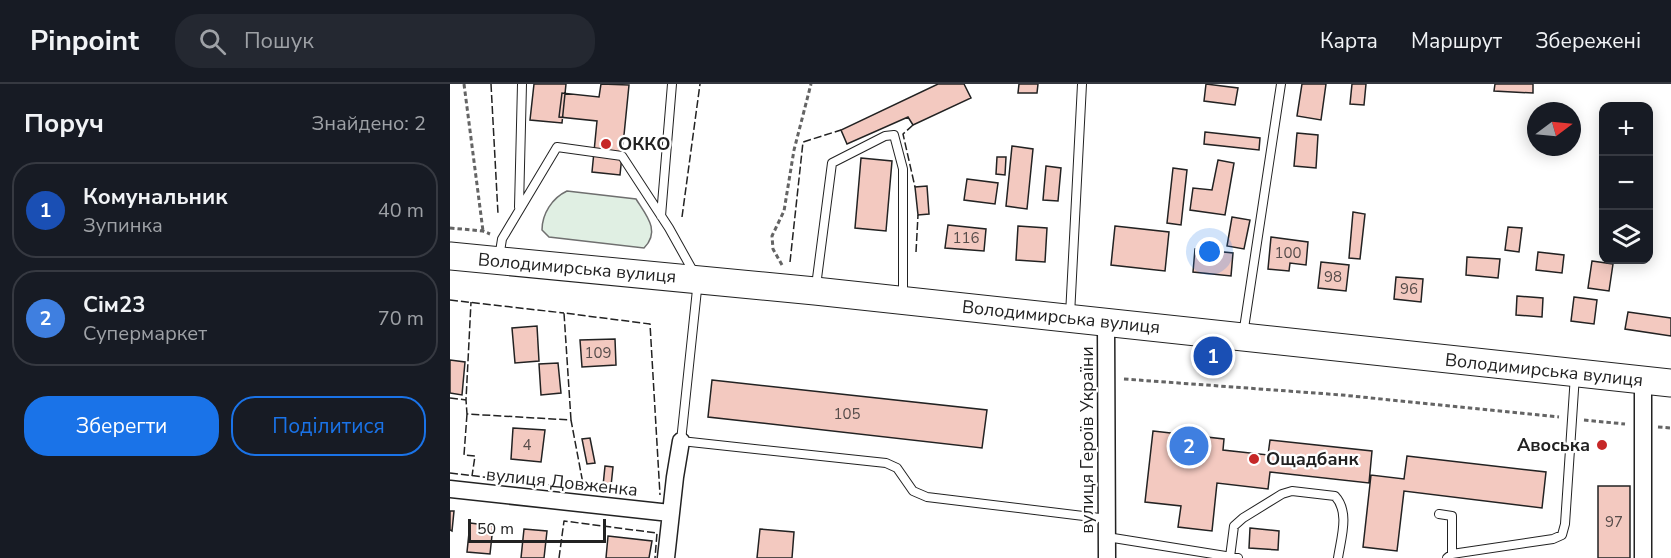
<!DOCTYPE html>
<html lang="uk">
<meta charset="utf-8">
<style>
body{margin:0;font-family:"Nunito Sans",sans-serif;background:#242831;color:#f1f3f6}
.controls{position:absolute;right:18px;top:18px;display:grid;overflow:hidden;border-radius:12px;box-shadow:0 3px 15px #0003}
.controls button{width:54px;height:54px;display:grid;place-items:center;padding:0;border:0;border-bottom:2px solid #363941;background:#171b24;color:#f1f3f6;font:30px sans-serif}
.compass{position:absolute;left:1077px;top:18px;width:54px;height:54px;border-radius:50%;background:#171b24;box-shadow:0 3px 15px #0003;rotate:74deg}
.scale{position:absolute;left:18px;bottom:15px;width:138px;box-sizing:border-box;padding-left:6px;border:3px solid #222;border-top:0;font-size:16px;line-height:21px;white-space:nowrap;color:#222;-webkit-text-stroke:4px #fff;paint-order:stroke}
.you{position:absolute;left:760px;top:168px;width:21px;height:21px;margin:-15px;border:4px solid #fff;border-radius:50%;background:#1a73e8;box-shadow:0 0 0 9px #1a73e833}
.badge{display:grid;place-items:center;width:39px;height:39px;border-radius:50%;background:#1a73e8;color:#fff;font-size:20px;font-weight:700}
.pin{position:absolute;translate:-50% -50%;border:3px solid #fff;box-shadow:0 2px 6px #0006}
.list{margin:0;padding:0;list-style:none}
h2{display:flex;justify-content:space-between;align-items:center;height:78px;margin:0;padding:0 24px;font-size:26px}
h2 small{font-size:20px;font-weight:400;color:#9ea1a6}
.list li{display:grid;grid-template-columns:39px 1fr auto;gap:18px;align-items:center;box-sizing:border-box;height:96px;margin:0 12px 12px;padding:0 12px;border:2px solid #363941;border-radius:24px}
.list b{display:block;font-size:22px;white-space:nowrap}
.list p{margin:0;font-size:20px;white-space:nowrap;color:#9ea1a6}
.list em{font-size:20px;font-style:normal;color:#9ea1a6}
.actions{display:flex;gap:12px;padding:18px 24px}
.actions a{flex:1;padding:14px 0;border:2px solid #1a73e8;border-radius:24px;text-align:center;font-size:21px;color:#1a73e8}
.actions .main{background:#1a73e8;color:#fff}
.icon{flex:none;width:33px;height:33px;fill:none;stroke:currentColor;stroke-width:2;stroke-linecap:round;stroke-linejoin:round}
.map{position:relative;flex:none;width:1221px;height:474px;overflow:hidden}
header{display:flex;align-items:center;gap:36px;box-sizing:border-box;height:84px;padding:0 30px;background:#171b24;border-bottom:2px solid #363941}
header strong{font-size:28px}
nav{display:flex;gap:33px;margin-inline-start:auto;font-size:21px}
.search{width:420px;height:54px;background:#242831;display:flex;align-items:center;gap:15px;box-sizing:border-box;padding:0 21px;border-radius:24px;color:#9ea1a6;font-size:22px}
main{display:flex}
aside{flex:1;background:#171b24}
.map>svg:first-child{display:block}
.green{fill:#e0efe3;stroke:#6f6f6f;stroke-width:1.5}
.building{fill:#f3c9c0;stroke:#222;stroke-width:1.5}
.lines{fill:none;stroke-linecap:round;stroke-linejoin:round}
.lane-casing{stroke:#222;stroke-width:10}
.street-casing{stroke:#222;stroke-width:19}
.primary-casing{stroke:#222;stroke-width:29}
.path{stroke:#646464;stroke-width:3;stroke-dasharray:4.5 3;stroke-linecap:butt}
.lane{stroke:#fff;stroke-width:8}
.street{stroke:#fff;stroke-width:16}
.primary{stroke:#fff;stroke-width:27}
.fence{stroke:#222;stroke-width:1.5;stroke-dasharray:8 3;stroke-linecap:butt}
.poi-dot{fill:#c62828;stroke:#fff;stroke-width:2}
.labels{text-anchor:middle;stroke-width:4.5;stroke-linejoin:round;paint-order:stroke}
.number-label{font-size:15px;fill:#564c4a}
.poi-label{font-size:18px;font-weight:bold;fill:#222;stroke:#fff;text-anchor:start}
.street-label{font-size:18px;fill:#222;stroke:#fff}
</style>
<header>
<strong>Pinpoint</strong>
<div class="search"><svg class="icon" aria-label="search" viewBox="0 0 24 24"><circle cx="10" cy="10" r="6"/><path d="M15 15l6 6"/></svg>Пошук</div>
<nav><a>Карта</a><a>Маршрут</a><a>Збережені</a></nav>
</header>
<main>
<aside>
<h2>Поруч<small>Знайдено: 2</small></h2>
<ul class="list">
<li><span class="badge" style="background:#1a4fb4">1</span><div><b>Комунальник</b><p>Зупинка</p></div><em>40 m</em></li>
<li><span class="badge" style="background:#3f7fe0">2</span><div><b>Сім23</b><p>Супермаркет</p></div><em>70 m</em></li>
</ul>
<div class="actions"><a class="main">Зберегти</a><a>Поділитися</a></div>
</aside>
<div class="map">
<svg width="1221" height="474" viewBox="0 0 1221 474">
<rect width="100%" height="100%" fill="#fff"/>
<path class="green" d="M 117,107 L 186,115 C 196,131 211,147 194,164 L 99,153 L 92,146 C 92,130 102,114 117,107 Z"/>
<path class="building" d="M 84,0 L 116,0 L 112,39 L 80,36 Z
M 151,0 L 179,1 L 170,91 L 142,88 L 147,37 L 109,33 L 112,9 L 149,13 Z
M 488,0 L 514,0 L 521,14 L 463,41 L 458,33 L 397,60 L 391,46 Z
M 569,0 L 588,0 L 587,9 L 568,9 Z
M 756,0 L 788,4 L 785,21 L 754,17 Z
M 852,0 L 876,0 L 871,36 L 847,32 Z
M 902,0 L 916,0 L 914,21 L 900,20 Z
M 1045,0 L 1083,0 L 1083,9 L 1044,7 Z
M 755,48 L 810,54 L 809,66 L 754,60 Z
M 847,49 L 868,51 L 866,84 L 844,82 Z
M 562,62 L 583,65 L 577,125 L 556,122 Z
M 547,73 L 556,73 L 555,91 L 546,90 Z
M 411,74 L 442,77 L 436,147 L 405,144 Z
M 768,76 L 784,79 L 775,131 L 740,126 L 743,104 L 762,106 Z
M 596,82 L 611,84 L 608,117 L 593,116 Z
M 723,84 L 737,86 L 731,141 L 717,139 Z
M 517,95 L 548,99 L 545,120 L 514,116 Z
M 477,102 L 479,130 L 468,131 L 465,103 Z
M 903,128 L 915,130 L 910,175 L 899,174 Z
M 782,133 L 800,136 L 794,165 L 777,162 Z
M 498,141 L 536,145 L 534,167 L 495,164 Z
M 568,142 L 597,144 L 595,178 L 566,176 Z
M 665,142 L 719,148 L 715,187 L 661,181 Z
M 1058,143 L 1072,144 L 1069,168 L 1055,166 Z
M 821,153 L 858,158 L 856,181 L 840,179 L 839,187 L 818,185 Z
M 745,165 L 783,169 L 781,192 L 743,188 Z
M 1088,168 L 1114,171 L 1112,189 L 1086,186 Z
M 1017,173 L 1050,175 L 1048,194 L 1016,191 Z
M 1142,177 L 1163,180 L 1159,207 L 1138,204 Z
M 871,178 L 899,181 L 896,207 L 868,204 Z
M 946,193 L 973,195 L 971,218 L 944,215 Z
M 1067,212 L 1093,214 L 1092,233 L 1066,231 Z
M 1124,213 L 1147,216 L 1144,240 L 1121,237 Z
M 1178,228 L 1221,234 L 1221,252 L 1175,245 Z
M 87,242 L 89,277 L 65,279 L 62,244 Z
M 165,255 L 166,281 L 132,283 L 130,256 Z
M 0,276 L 15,278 L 12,311 L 0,309 Z
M 108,279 L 111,309 L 91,311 L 89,280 Z
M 262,296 L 537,326 L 532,364 L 258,333 Z
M 63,344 L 95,346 L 91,378 L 61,375 Z
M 703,347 L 774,355 L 773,366 L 818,371 L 820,356 L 922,367 L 919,399 L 820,388 L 818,405 L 767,399 L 762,447 L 728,443 L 731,422 L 695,418 Z
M 140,354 L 145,379 L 137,380 L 132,355 Z
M 957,372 L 1096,388 L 1092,424 L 954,407 L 947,467 L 913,463 L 921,391 L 954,395 Z
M 155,382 L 163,383 L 161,402 L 153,402 Z
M 1148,402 L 1180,402 L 1180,474 L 1148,474 Z
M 0,427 L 4,427 L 2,447 L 0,446 Z
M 20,439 L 43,442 L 40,470 L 17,468 Z
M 800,444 L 829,447 L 828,466 L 799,464 Z
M 74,445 L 97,447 L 94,474 L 71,474 Z
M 310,445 L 344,448 L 342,474 L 307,474 Z
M 158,452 L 202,457 L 199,474 L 156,474 Z"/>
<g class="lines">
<defs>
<path id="lane" d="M 69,123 L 72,0
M 211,132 L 222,0
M 49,174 L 52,155 L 107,63 L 172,72 L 219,144 L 248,196 L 231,357 L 436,379 L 447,384 L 463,407 L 477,413 L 658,435
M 366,202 L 382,79 L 435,52 L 444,51 L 453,85 L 453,213
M 620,231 L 632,0
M 793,251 L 831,0
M 989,430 L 1002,432 L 1002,470
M 657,453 L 788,474
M 780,473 L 784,442 L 793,434 L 832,410 L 842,407 L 885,412 C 900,428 891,454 888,474
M 997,474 L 1002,470 L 1103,455 L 1112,451 L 1115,440 L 1125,291"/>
<path id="street" d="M 656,239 L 657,474
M 0,405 L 220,429
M 216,474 L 225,393 L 231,357
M 1193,474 L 1193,297"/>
<path id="primary" d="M 0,172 L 365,207 L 1221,299"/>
</defs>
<use href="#lane" class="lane-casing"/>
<use href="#street" class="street-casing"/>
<use href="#primary" class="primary-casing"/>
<path class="path" d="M 14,0 L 33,147
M 0,144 L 33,147 L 40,150
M 332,181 L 323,165 L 322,152 L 334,127 L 344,66 L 361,0
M 674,295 L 892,311 L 1109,333
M 1134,336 L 1175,340
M 1208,343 L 1221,344"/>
<use href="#lane" class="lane"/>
<use href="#street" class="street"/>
<use href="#primary" class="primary"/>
<path class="fence" d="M 41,0 L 48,130
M 463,41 L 453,50 L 465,103
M 232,133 L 250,0
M 466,168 L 468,131
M 340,178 L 353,58 L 391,46
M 0,216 L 114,229
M 0,314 L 16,316 L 21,218
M 17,330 L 14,371 L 25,372 L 22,392
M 121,336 L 114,229 L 200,240 L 210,411
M 0,389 L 134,405 L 121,336 L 17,330 L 16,316
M 109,474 L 114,437 L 207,449 L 205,474"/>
</g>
<g class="poi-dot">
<circle cx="156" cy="60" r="6"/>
<circle cx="1152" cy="361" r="6"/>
<circle cx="804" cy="375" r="6"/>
</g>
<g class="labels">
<g class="number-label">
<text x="516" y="159">116</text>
<text x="838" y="174">100</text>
<text x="883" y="198">98</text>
<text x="959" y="210">96</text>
<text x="148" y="274">109</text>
<text x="397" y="335">105</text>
<text x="77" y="366">4</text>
<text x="1164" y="443">97</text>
</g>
<g class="poi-label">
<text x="168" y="66">ОККО</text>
<text x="1140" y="367" text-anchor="end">Авоська</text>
<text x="816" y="381">Ощадбанк</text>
</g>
<g class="street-label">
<text transform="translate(127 184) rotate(5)" y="6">Володимирська вулиця</text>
<text transform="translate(611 233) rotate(6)" y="6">Володимирська вулиця</text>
<text transform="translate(1094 286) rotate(6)" y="6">Володимирська вулиця</text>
<text transform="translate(637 356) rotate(-90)" y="6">вулиця Героїв України</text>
<text transform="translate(112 398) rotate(6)" y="6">вулиця Довженка</text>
</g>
</g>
</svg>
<div class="controls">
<button>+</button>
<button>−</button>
<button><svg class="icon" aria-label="layers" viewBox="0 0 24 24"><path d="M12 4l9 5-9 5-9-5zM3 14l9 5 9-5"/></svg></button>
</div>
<svg class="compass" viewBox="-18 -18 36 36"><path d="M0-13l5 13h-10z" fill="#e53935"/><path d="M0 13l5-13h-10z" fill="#9ea1a6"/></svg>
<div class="scale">50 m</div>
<div class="you"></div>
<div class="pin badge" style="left:763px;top:272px;background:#1a4fb4">1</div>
<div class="pin badge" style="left:739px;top:362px;background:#3f7fe0">2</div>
</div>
</main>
